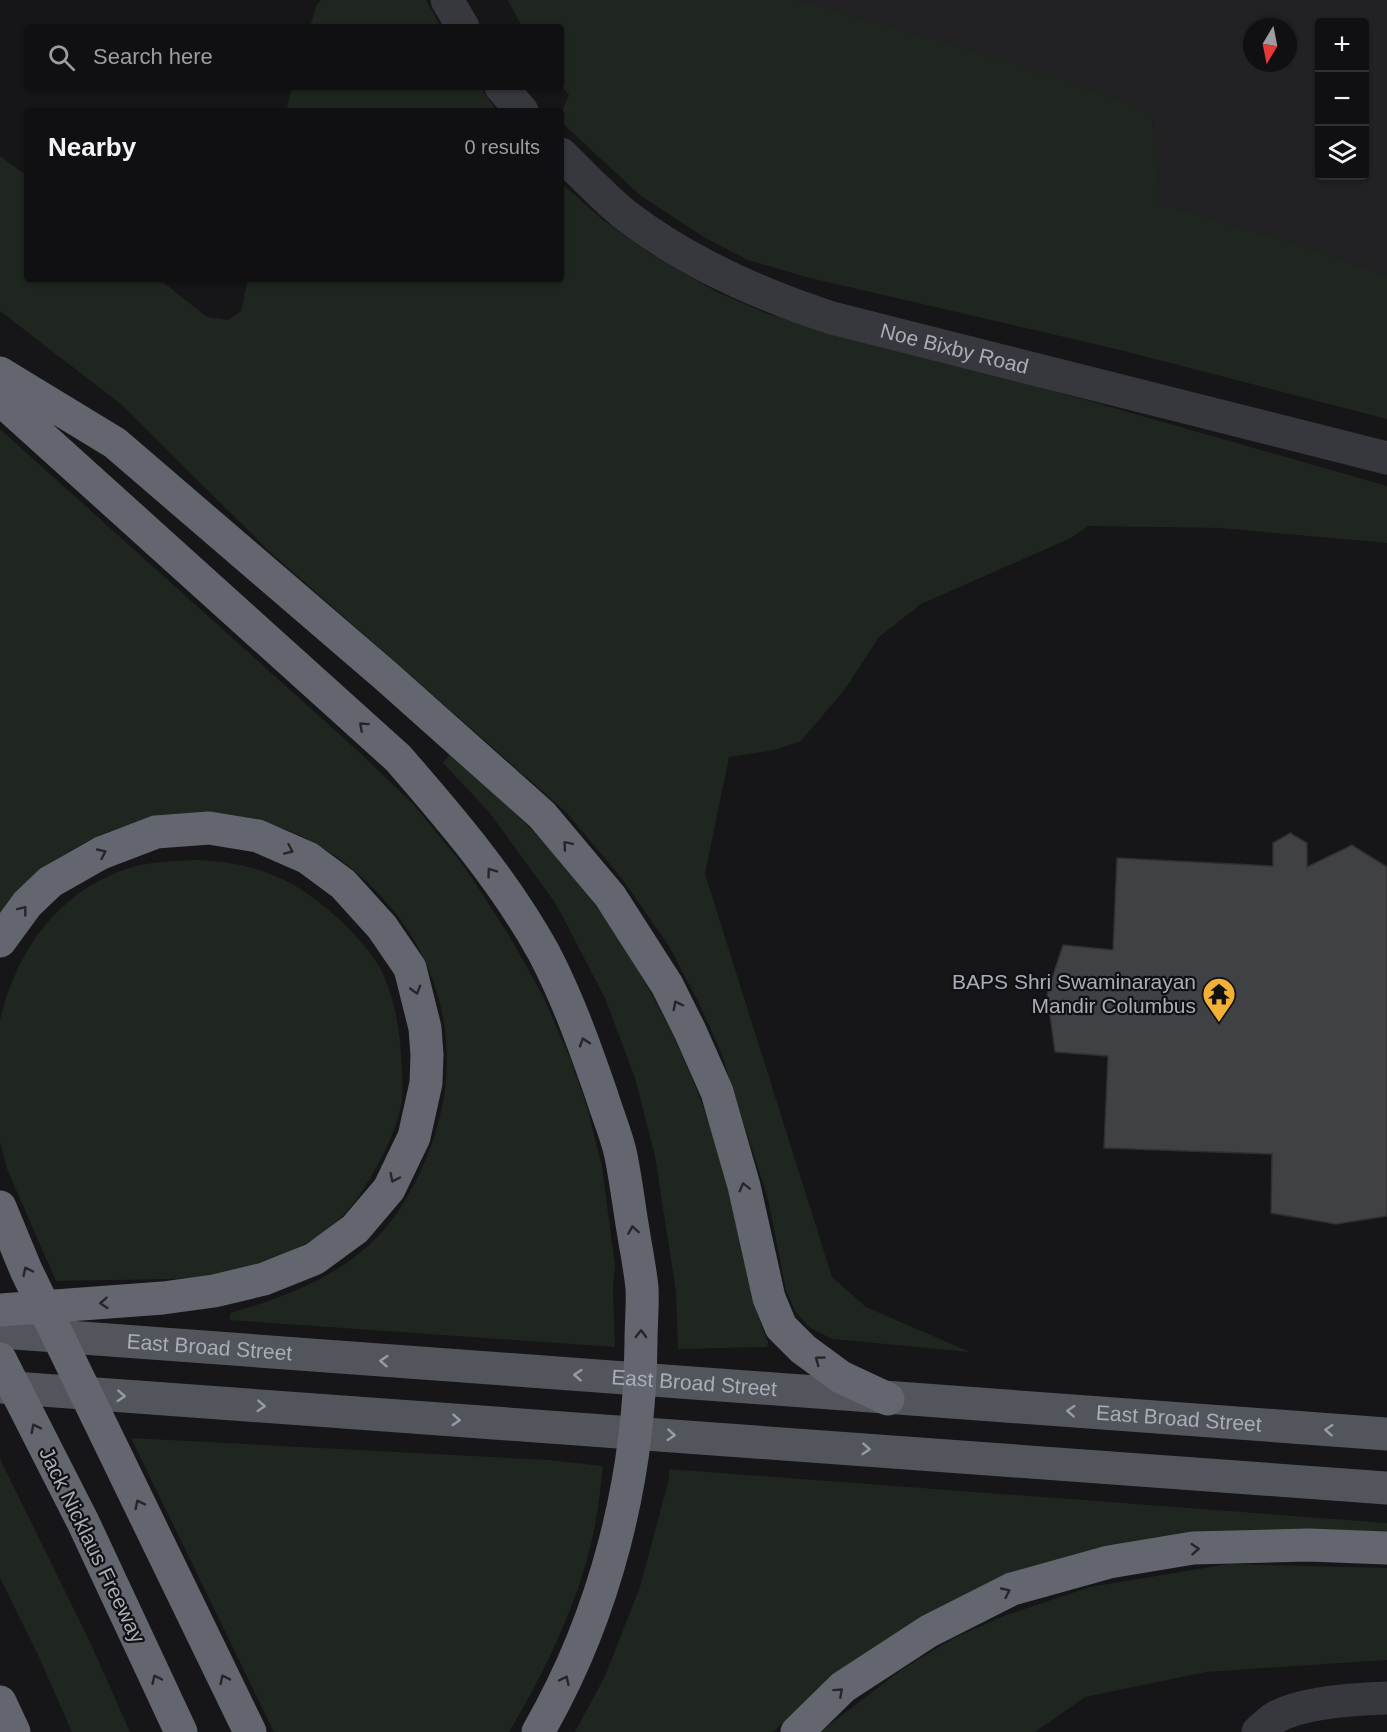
<!DOCTYPE html>
<meta charset="utf-8">
<style>
body{margin:0;font-family:Arial,sans-serif;background:#19191b;color:#f1f3f6}
.controls{position:absolute;right:18px;top:18px;display:grid;overflow:hidden;border-radius:6px;box-shadow:0 2px 4px #0004}
.controls button{width:54px;height:54px;display:grid;place-items:center;padding:0;border:0;border-bottom:2px solid #303032;background:#101012;color:#f1f3f6;font:30px sans-serif}
.compass{position:absolute;left:1243px;top:18px;width:54px;height:54px;border-radius:50%;background:#101012;box-shadow:0 2px 4px #0004;rotate:190deg}
.list{margin:0;padding:0;list-style:none}
h2{display:flex;justify-content:space-between;align-items:center;height:78px;margin:0;padding:0 24px;font-size:26px}
h2 small{font-size:20px;font-weight:400;color:#9c9d9f}
.icon{flex:none;width:33px;height:33px;fill:none;stroke:currentColor;stroke-width:2;stroke-linecap:round;stroke-linejoin:round}
.map{position:relative;flex:none;width:1387px;height:1732px;overflow:hidden}
.search{position:absolute;background:#101012;box-shadow:0 2px 4px #0004;left:24px;top:24px;width:540px;height:66px;display:flex;align-items:center;gap:15px;box-sizing:border-box;padding:0 21px;border-radius:6px;color:#9c9d9f;font-size:22px}
.panel{position:absolute;background:#101012;box-shadow:0 2px 4px #0004;left:24px;top:108px;width:540px;height:174px;border-radius:6px}
.map>svg:first-child{display:block}
.built{fill:#222225;fill-rule:evenodd}
.green{fill:#1e261f}
.building{fill:#404145;stroke:#303034;stroke-width:1.5}
.lines{fill:none;stroke-linecap:round;stroke-linejoin:round}
.minor{stroke:#37383d;stroke-width:33}
.tertiary{stroke:#37383d;stroke-width:33}
.primary{stroke:#53555c;stroke-width:33}
.motorway{stroke:#63666e;stroke-width:33}
.oneway{stroke:#26262a}
.oneway2{stroke:#979ba6}
.labels{text-anchor:middle;stroke-width:4.5;stroke-linejoin:round;paint-order:stroke}
.street-label{font-size:21px;fill:#a8adb8;stroke:#111113}
.poi-label{font-size:21px;fill:#a8adb8;stroke:#111113;text-anchor:end}
</style>
<div class="map">
<svg width="1387" height="1732" viewBox="0 0 1387 1732">
<rect width="100%" height="100%" fill="#161618"/>
<path class="built" d="M 798,0 L 1387,0 L 1387,276 L 1317,250 L 1158,203 L 1152,117 ZM 1320,22 L 1364,22 L 1364,176 L 1320,176 ZM 1252,27 L 1288,27 L 1288,63 L 1252,63 Z"/>
<path class="green" d="M 321,0 L 426,0 L 441,27 L 310,27 L 316,6 Z
M 508,0 L 798,0 L 997,58 L 1133,104 L 1152,117 L 1159,203 L 1317,250 L 1387,276 L 1387,419 L 1120,350 L 806,277 L 748,260 L 707,239 L 641,196 L 561,122 L 561,114 L 569,95 L 561,85 L 561,27 L 522,27 Z
M 292,87 L 480,87 L 497,111 L 286,111 Z
M 0,156 L 27,176 L 27,279 L 159,279 L 207,317 L 228,320 L 241,311 L 248,279 L 561,279 L 561,183 L 603,220 L 651,254 L 717,292 L 768,314 L 1016,380 L 1387,486 L 1387,543 L 1220,528 L 1088,526 L 1071,538 L 921,604 L 879,637 L 845,689 L 801,741 L 775,750 L 729,757 L 705,874 L 832,1277 L 866,1307 L 970,1352 L 832,1339 L 809,1327 L 795,1311 L 786,1290 L 768,1199 L 722,1055 L 700,1005 L 669,946 L 623,880 L 566,812 L 269,551 L 122,405 L 0,311 Z
M 0,429 L 358,751 L 414,805 L 464,866 L 510,937 L 544,998 L 570,1058 L 587,1107 L 602,1166 L 615,1266 L 613,1289 L 615,1347 L 230,1320 L 230,1313 C 285,1297 340,1277 380,1234 C 400,1213 415,1185 426,1159 C 472,1049 440,938 347,865 C 324,846 284,825 254,820 C 239,818 221,820 205,820 C 189,819 172,817 156,819 C 119,824 83,841 53,862 C 33,876 17,897 0,914 Z
M 451,752 C 488,788 527,822 560,861 C 630,941 689,1052 719,1154 C 738,1216 743,1282 768,1342 L 767,1347 L 678,1349 L 676,1292 L 655,1156 L 635,1078 L 605,998 L 556,904 L 489,812 L 443,763 Z
M 199,860 C 260,863 300,881 344,924 C 356,936 370,951 379,966 C 393,992 399,1024 401,1053 C 402,1071 404,1090 401,1107 C 396,1128 387,1148 377,1166 C 363,1192 345,1219 320,1235 C 296,1250 269,1263 242,1271 C 218,1277 194,1278 170,1279 C 132,1280 94,1280 56,1281 L 7,1169 L 0,1142 L 0,1020 C 16,951 58,892 126,869 C 150,861 175,861 199,860 Z
M 131,1438 L 548,1460 L 603,1466 C 601,1484 599,1502 596,1520 C 584,1591 546,1671 509,1732 L 274,1732 Z
M 0,1459 L 90,1642 L 130,1732 L 72,1732 L 38,1655 L 0,1578 Z
M 669,1469 L 1387,1523 L 1387,1536 L 1115,1546 L 831,1677 L 773,1732 L 575,1732 L 605,1676 L 640,1587 L 669,1479 Z
M 1229,1564 L 1387,1568 L 1387,1660 L 1206,1672 L 1085,1697 L 1035,1732 L 820,1732 L 901,1670 L 954,1638 L 1006,1615 L 1090,1587 Z"/>
<path class="building" d="M 1290,833 L 1307,843 L 1307,867 L 1352,845 L 1387,867 L 1387,1216 L 1336,1224 L 1271,1213 L 1272,1154 L 1104,1148 L 1108,1056 L 1055,1052 L 1047,994 L 1063,945 L 1113,950 L 1117,858 L 1273,866 L 1273,843 Z"/>
<g class="lines">
<path class="minor" d="M 1258,1732 C 1264,1727 1270,1720 1276,1717 C 1303,1702 1357,1699 1387,1698"/>
<g class="tertiary">
<path d="M 447,0 L 463,27"/>
<path d="M 501,87 L 522,111"/>
<path id="s1" d="M 561,154 C 582,174 602,196 624,214 C 686,262 758,294 832,318 L 1387,458"/>
</g>
<g class="primary">
<path id="s2" d="M 0,1332 L 1387,1434"/>
<path d="M 0,1387 L 1387,1488"/>
</g>
<path class="motorway" d="M 0,373 L 115,443 L 386,676 L 542,815 L 610,896 L 667,985 L 690,1031 L 717,1092 L 744,1186 L 769,1298 L 781,1327 L 803,1349 L 841,1377 L 888,1399
M 0,399 L 398,758 C 451,819 505,882 544,953 C 568,999 585,1047 602,1096 C 608,1116 617,1136 621,1156 C 626,1181 629,1206 633,1230 C 636,1249 640,1268 642,1288 C 643,1305 641,1323 641,1341 C 640,1477 606,1614 538,1732
M 0,941 L 27,904 L 50,882 L 101,853 L 156,832 L 209,828 L 258,836 L 308,858 L 343,884 L 382,927 L 410,968 L 425,1028 L 427,1055 L 426,1083 L 414,1137 L 389,1189 L 355,1229 L 314,1259 L 264,1279 L 214,1291 L 163,1298 L 0,1310
M 0,1207 L 26,1270 L 250,1732
M 0,1359 L 83,1522 L 181,1732
M 0,1702 L 14,1732
M 797,1732 L 843,1687 L 929,1631 L 1012,1589 L 1109,1562 L 1193,1548 L 1309,1545 L 1387,1548"/>
</g>
<defs><path id="oneway-chevron" d="M-2-3.5L2.5 0L-2 3.5" fill="none" stroke-width="1.6" stroke-linecap="round" stroke-linejoin="round" transform="scale(1.5)"/></defs>
<g class="oneway">
<use href="#oneway-chevron" transform="translate(363 726) rotate(-138)"/>
<use href="#oneway-chevron" transform="translate(567 845) rotate(-130)"/>
<use href="#oneway-chevron" transform="translate(289 850) rotate(24)"/>
<use href="#oneway-chevron" transform="translate(102 853) rotate(-25)"/>
<use href="#oneway-chevron" transform="translate(491 872) rotate(-126)"/>
<use href="#oneway-chevron" transform="translate(23 910) rotate(-52)"/>
<use href="#oneway-chevron" transform="translate(416 990) rotate(74)"/>
<use href="#oneway-chevron" transform="translate(677 1005) rotate(-117)"/>
<use href="#oneway-chevron" transform="translate(584 1042) rotate(-108)"/>
<use href="#oneway-chevron" transform="translate(394 1178) rotate(115)"/>
<use href="#oneway-chevron" transform="translate(744 1187) rotate(-104)"/>
<use href="#oneway-chevron" transform="translate(633 1230) rotate(-99)"/>
<use href="#oneway-chevron" transform="translate(27 1271) rotate(-115)"/>
<use href="#oneway-chevron" transform="translate(104 1303) rotate(176)"/>
<use href="#oneway-chevron" transform="translate(641 1334) rotate(-89)"/>
<use href="#oneway-chevron" transform="translate(819 1360) rotate(-144)"/>
<use href="#oneway-chevron" transform="translate(35 1428) rotate(-117)"/>
<use href="#oneway-chevron" transform="translate(139 1504) rotate(-116)"/>
<use href="#oneway-chevron" transform="translate(1195 1549) rotate(-4)"/>
<use href="#oneway-chevron" transform="translate(1006 1592) rotate(-25)"/>
<use href="#oneway-chevron" transform="translate(156 1679) rotate(-115)"/>
<use href="#oneway-chevron" transform="translate(224 1679) rotate(-116)"/>
<use href="#oneway-chevron" transform="translate(565 1680) rotate(-65)"/>
<use href="#oneway-chevron" transform="translate(839 1692) rotate(-42)"/>
</g>
<g class="oneway2">
<use href="#oneway-chevron" transform="translate(384 1361) rotate(-176)"/>
<use href="#oneway-chevron" transform="translate(578 1375) rotate(-176)"/>
<use href="#oneway-chevron" transform="translate(121 1396) rotate(4)"/>
<use href="#oneway-chevron" transform="translate(261 1406) rotate(4)"/>
<use href="#oneway-chevron" transform="translate(1071 1411) rotate(-176)"/>
<use href="#oneway-chevron" transform="translate(456 1420) rotate(4)"/>
<use href="#oneway-chevron" transform="translate(1329 1430) rotate(-176)"/>
<use href="#oneway-chevron" transform="translate(671 1435) rotate(4)"/>
<use href="#oneway-chevron" transform="translate(866 1449) rotate(4)"/>
</g>
<defs>
<symbol id="temple-pin" viewBox="-11 -11 22 30"><path d="M0 17L-7.5 6A9.5 9.5 0 1 1 7.5 6Z" fill="#f2b134" stroke="#111113"/><path d="M0-6L5-2H3V0L6.5 2.5H4V6H1.5V3h-3V6H-4V2.5H-6.5L-3 0V-2H-5Z" fill="#111"/></symbol>
</defs>
<g fill-rule="evenodd">
<use href="#temple-pin" x="1200" y="975" width="38" height="52"/>
</g>
<g class="labels">
<g class="street-label">
<text dy="7" stroke="none"><textPath href="#s1" startOffset="447">Noe Bixby Road</textPath></text>
<text dy="7" stroke="none"><textPath href="#s2" startOffset="210">East Broad Street</textPath></text>
<text dy="7" stroke="none"><textPath href="#s2" startOffset="696">East Broad Street</textPath></text>
<text dy="7" stroke="none"><textPath href="#s2" startOffset="1182">East Broad Street</textPath></text>
<text transform="translate(92 1545) rotate(64)" y="7">Jack Nicklaus Freeway</text>
</g>
<g class="poi-label">
<text x="1196" y="989">BAPS Shri Swaminarayan<tspan x="1196" dy="24">Mandir Columbus</tspan></text>
</g>
</g>
</svg>
<div class="controls">
<button>+</button>
<button>−</button>
<button><svg class="icon" aria-label="layers" viewBox="0 0 24 24"><path d="M12 4l9 5-9 5-9-5zM3 14l9 5 9-5"/></svg></button>
</div>
<svg class="compass" viewBox="-18 -18 36 36"><path d="M0-13l5 13h-10z" fill="#e53935"/><path d="M0 13l5-13h-10z" fill="#9c9d9f"/></svg>
<div class="search"><svg class="icon" aria-label="search" viewBox="0 0 24 24"><circle cx="10" cy="10" r="6"/><path d="M15 15l6 6"/></svg>Search here</div>
<section class="panel">
<h2>Nearby<small>0 results</small></h2>
<ul class="list">
</ul>
</section>
</div>
